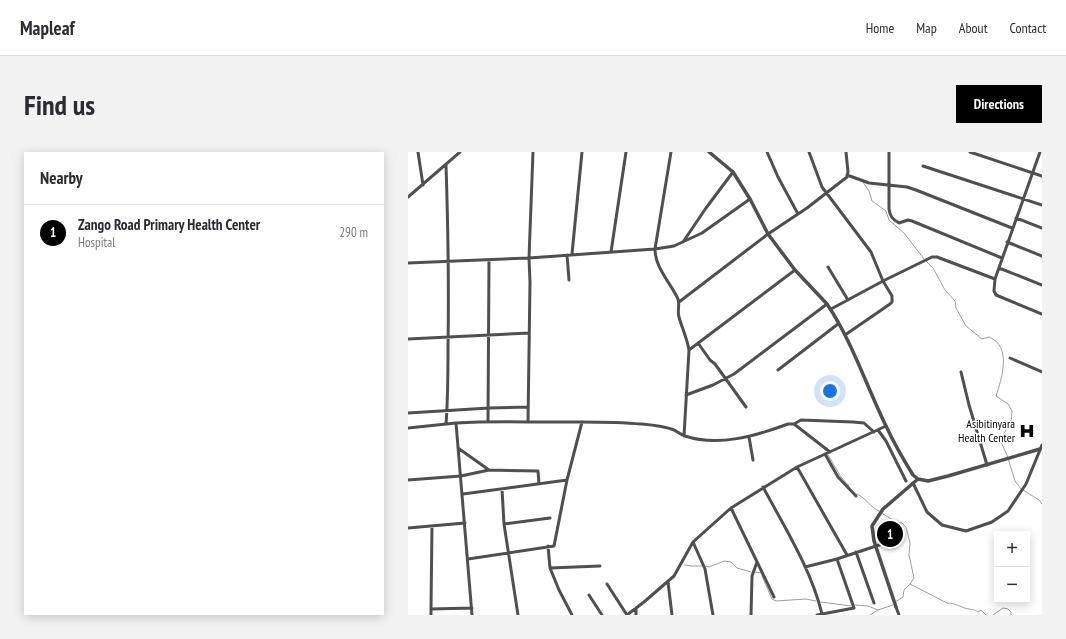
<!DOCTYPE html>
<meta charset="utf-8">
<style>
body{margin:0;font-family:"PT Sans Narrow",sans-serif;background:#f2f2f3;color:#2b2b33}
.controls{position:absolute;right:12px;bottom:12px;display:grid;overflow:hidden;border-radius:0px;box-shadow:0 2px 10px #0003}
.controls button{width:36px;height:36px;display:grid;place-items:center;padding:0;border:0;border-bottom:1px solid #e1e1e2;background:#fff;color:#2b2b33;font:20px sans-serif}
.you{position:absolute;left:422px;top:239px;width:14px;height:14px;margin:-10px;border:3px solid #fff;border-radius:50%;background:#1a73e8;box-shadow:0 0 0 6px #1a73e833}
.badge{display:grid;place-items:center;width:26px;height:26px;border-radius:50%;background:#000;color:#fff;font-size:13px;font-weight:700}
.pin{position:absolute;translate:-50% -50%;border:2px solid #fff;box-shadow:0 1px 4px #0006}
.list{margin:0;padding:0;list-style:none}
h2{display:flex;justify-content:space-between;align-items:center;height:52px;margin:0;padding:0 16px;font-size:17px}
h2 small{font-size:13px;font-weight:400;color:#7c7c81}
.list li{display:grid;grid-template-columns:26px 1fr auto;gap:12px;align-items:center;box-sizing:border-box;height:56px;padding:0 16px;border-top:1px solid #e1e1e2}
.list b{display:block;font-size:15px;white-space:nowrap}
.list p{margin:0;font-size:13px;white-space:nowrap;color:#7c7c81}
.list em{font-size:13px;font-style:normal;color:#7c7c81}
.map{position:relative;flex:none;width:634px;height:463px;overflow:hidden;border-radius:0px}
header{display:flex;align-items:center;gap:24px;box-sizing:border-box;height:56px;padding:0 20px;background:#fff;border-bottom:1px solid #e1e1e2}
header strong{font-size:19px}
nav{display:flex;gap:22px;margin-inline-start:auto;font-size:14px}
.intro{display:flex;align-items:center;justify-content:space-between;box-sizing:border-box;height:96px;padding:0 24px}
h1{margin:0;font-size:28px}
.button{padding:10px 18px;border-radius:0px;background:#000;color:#fff;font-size:14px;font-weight:700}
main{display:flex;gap:24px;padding:0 24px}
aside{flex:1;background:#fff;border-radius:0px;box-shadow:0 2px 10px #0003}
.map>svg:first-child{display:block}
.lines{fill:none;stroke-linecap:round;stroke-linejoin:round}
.stream{stroke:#9d9d9d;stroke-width:1}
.minor{stroke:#4f4f4f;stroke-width:3}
.tertiary{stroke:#4f4f4f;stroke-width:3.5}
.labels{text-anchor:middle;stroke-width:3;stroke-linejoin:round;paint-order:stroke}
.poi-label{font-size:12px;fill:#000;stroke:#fff;text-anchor:end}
</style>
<header>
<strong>Mapleaf</strong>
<nav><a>Home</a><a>Map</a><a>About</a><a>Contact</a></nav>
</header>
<div class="intro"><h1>Find us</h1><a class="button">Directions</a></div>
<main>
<aside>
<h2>Nearby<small></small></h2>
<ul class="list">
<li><span class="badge">1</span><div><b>Zango Road Primary Health Center</b><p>Hospital</p></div><em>290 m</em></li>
</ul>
</aside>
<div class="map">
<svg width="634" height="463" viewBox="0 0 634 463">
<rect width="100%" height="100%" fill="#fff"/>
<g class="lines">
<path class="stream" d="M 455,30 L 461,39 L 464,49 L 478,59 L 481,68 L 496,81 L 516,107
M 518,109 L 525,116 L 537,138 L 547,149 L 548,156 L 558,174 L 574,187 L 581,185 C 604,194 594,226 588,244 L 600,252 L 604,259 L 603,270 L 592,288 L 599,303 L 607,329 L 613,337
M 420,303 L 433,325 L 441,334
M 615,338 L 631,348 L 634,352
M 449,342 C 458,346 463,356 471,359
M 474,361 L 486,369 L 494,371 L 498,375 L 502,391 L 501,403 L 506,426 L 502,432
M 277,413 L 284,414 L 294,414
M 297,414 L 301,415 L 316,409 L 323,410 L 329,416 L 343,420
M 347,420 L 353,421
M 354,424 L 364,447 L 368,449 L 398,447 L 408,449
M 413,450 L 443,454
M 487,450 L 495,445 L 496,438 L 502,432 L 539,451 C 549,451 553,456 561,457 C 565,458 566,457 570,460 L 573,458 L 578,463
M 447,453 L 460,454 L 470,458
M 462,463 L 470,458 L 485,453
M 585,463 L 595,456 L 600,457 L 603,460 L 603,463"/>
<path class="minor" d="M 10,0 L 15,33
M 263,0 L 247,97 C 247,116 262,130 270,147 C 272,153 269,159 271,165 C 274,176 279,186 281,198 L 276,284
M 359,0 L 370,25 L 390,62
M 401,0 L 414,35 L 463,100 L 475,129 L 484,144 L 484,150 L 482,152 L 437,183
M 481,0 L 481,57 C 482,64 484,67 491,71 L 500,68 L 504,69 L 594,106
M 562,0 L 634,24
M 632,0 L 587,127 L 586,139 L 588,143 L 634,162
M 515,14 L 634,53
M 439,23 L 461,31 L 499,35 L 508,38 L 604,76
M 0,45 L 52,0
M 608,66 L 634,76
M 275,90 L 298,56 L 325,20
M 599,90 L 634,104
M 203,100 L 218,0
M 164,102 L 174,0
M 159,103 L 161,128
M 0,111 L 121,106 L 247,97 L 266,94 L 294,81 L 342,47
M 420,115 L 440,148
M 591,116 L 634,133
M 271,150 L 360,82 L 399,56 L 439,25 L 440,20 L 438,0
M 423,157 L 475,129 L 524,105 L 529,105 L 587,127
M 0,187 L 121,181
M 290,191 L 302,208 L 307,212 L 338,255
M 281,198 L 387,118
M 602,206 L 634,220
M 370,218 L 430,172
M 553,220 L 561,253 L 579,313
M 278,243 L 305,233 L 326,222 L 419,152
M 0,261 L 81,256 L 120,255
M 80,269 L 81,108
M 120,270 L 122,130 L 121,106 L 125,0
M 48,271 C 80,269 111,270 142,270 C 173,270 203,269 233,272 C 244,273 256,274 266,278 C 270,280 273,283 277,284 C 310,295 348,284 380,272 L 386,272 L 422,300
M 38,272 C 40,247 40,221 40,196 C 41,135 40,74 38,13
M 386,272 L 393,268 L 445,270 L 456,271 L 466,280
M 0,276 L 48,271 L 64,463
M 470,278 L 478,289 L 498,329
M 341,285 L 345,308
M 50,296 L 81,318
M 417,302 L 430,325 L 448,344
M 389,315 L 439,403
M 0,328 L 53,324 L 81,318 L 130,319 L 131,332
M 505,331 L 519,360 L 534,373 L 558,379 L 584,370 L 600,359 L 618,332 L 634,293
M 355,335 C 377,376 403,417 414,462
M 94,337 L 96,372 L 110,463
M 55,342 L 159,328
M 323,356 L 366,445
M 96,372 L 142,366
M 24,374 L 23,457 L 64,456
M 0,376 L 57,371
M 285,390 L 297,417 L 305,463
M 140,394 L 142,416 L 151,438 L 164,463
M 448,400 L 466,451
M 60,407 L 146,394 L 159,328 L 174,270
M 397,415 L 429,407 L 483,389
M 142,416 L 192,414
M 260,430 L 264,463
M 199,432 L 219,463
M 181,443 L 194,463
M 488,455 L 491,463
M 228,456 L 228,463
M 23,457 L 23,463
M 219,463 L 236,450 L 266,424 L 285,390 L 323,356 L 389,315 L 478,274
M 343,463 L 344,424 L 349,410
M 409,463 L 446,456 L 429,407"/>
<path class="tertiary" d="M 301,0 L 325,20 L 342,47 L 360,82 L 387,118 L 419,152 C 444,189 458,233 478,274 C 486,291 495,307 505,323 L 510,327 L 520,329 L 540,324 L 632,297
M 488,455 L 466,389 L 464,374 L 475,357 L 510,327"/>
</g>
<defs>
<symbol id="hospital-bare" viewBox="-9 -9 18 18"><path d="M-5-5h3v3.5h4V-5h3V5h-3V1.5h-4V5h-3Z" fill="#000" stroke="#fff" stroke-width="2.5" paint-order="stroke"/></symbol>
</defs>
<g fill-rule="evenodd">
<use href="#hospital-bare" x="608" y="268" width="22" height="22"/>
</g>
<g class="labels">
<g class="poi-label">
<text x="607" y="276">Asibitinyara<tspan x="607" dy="14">Health Center</tspan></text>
</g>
</g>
</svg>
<div class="controls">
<button>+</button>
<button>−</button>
</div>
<div class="you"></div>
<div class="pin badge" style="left:482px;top:382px">1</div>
</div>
</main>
